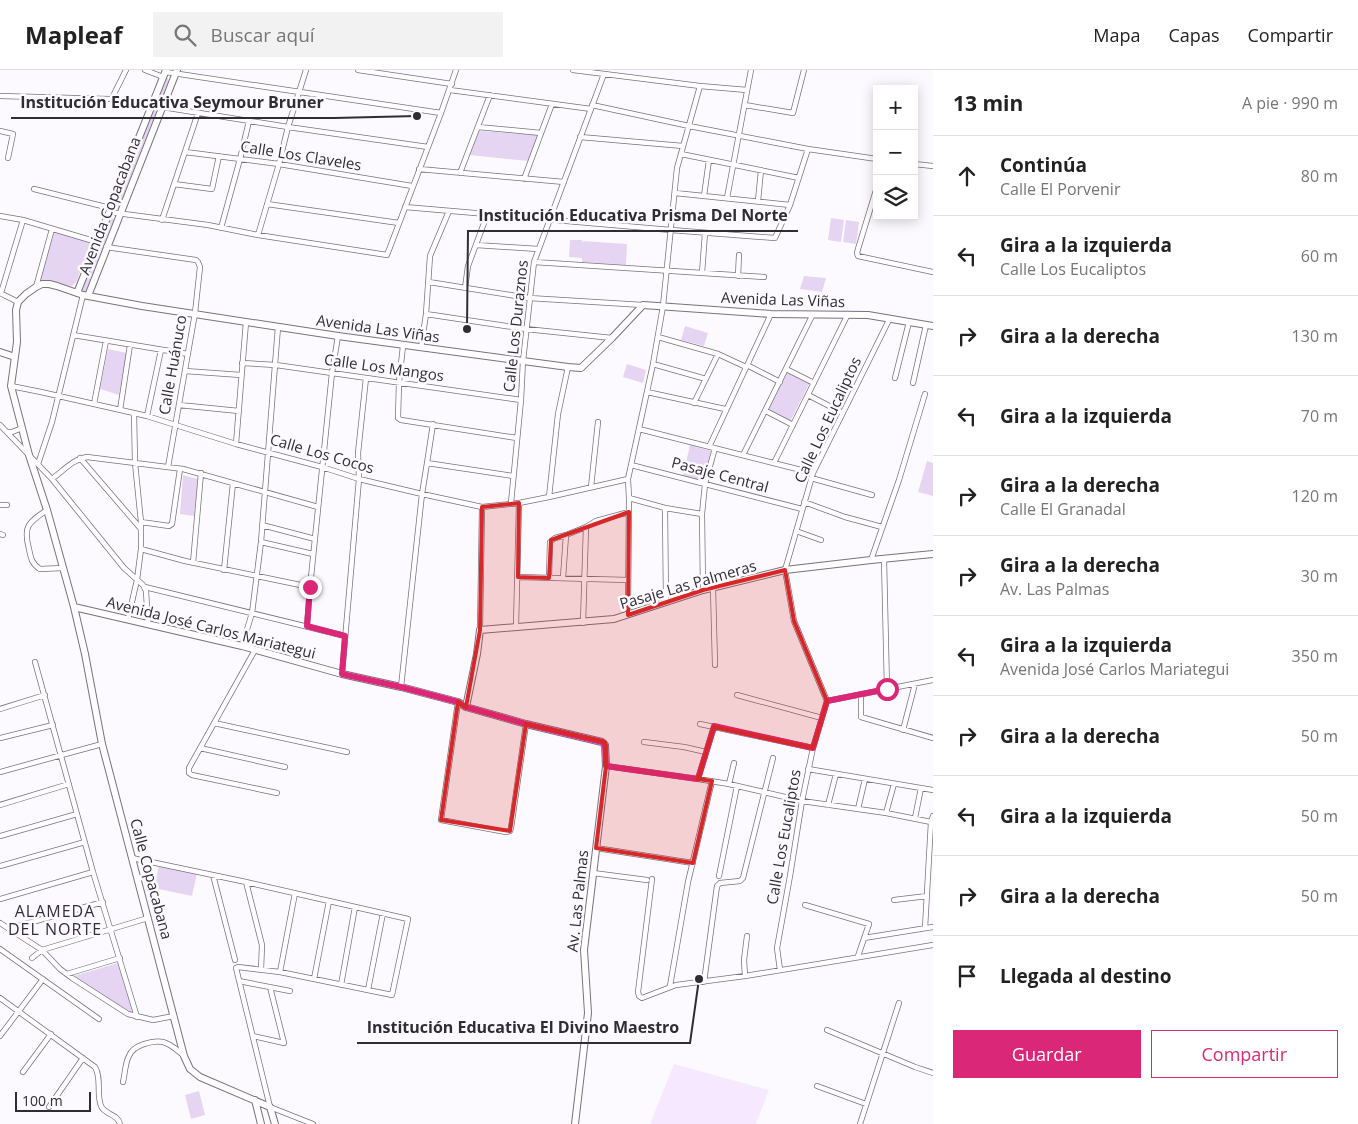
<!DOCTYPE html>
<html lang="es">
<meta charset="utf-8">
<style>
body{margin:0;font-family:"Open Sans",sans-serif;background:#f2f2f2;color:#222}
.controls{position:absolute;right:15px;top:15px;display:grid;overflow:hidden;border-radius:0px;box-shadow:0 2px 12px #0003}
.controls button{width:45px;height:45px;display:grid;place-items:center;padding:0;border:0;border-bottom:1px solid #e0e0e0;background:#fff;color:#222;font:25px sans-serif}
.scale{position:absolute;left:15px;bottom:12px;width:76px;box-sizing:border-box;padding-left:5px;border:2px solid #302c34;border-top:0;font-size:14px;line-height:18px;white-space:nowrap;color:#302c34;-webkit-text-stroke:4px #fcfafe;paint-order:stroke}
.stop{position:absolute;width:15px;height:15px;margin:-11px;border:4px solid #db2777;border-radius:50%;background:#fff}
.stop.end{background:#db2777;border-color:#fff;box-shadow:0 1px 5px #0008}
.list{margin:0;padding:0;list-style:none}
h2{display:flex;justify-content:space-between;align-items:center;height:65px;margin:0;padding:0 20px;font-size:21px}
h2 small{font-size:16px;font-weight:400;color:#767676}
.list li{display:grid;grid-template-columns:32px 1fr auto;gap:15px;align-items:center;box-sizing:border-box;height:80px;padding:0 20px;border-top:1px solid #e0e0e0}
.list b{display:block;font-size:19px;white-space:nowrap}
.list p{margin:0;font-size:16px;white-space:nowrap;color:#767676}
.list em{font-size:16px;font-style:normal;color:#767676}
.actions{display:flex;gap:10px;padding:15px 20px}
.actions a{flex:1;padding:11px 0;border:1px solid #db2777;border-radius:0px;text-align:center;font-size:18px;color:#db2777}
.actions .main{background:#db2777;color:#fff}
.icon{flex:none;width:28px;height:28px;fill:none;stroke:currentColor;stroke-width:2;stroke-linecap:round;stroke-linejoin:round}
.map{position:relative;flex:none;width:933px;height:1054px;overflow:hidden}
header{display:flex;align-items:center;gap:30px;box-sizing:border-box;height:70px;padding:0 25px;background:#fff;border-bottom:1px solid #e0e0e0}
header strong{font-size:24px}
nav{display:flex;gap:28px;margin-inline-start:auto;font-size:18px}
.search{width:350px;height:45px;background:#f2f2f2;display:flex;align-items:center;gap:12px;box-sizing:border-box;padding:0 18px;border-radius:0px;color:#767676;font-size:19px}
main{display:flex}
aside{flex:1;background:#fff}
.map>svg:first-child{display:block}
.built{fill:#f6e9ff}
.green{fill:#e6d5f2}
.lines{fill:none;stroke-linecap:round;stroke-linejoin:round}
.street-casing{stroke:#7a7081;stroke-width:6}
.secondary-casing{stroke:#7a7081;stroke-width:8}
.street{stroke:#fff;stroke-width:4.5}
.secondary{stroke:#fff;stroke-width:6}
.route{stroke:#db2777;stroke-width:6}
.marked{fill:#d62828;fill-opacity:0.2;stroke:#d62828;stroke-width:4;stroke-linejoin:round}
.labels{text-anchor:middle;stroke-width:5;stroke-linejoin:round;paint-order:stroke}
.street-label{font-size:15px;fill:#302c34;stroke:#fcfafe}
.neighbourhood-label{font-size:16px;letter-spacing:1px;fill:#352c3b;stroke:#fcfafe}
.leader{fill:none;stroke:#302c34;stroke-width:2}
.callout-dot{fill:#302c34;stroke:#fcfafe;stroke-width:2}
.callout-label{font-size:16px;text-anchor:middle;font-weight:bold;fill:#302c34;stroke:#fcfafe;stroke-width:5;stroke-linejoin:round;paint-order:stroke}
</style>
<header>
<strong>Mapleaf</strong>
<div class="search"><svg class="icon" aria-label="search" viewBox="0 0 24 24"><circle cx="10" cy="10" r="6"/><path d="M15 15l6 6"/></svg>Buscar aquí</div>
<nav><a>Mapa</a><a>Capas</a><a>Compartir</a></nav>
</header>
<main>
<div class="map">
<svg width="933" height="1054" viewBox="0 0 933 1054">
<rect width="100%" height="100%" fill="#fcfafe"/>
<path class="built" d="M 674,994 L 769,1020 L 756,1054 L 650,1054 Z"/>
<path class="green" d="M 167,8 L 169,10 L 119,137 L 117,139 L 115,137 Z
M 479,61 L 538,65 L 528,91 L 470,85 Z
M 112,147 L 114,150 L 86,220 L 84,222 L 82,220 L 84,215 Z
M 831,148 L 844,150 L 841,172 L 828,170 Z
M 846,150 L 859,152 L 856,174 L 843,172 Z
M 56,163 L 88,171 L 90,174 L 77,211 L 72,216 L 41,212 L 40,210 L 54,164 Z
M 570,170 L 582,170 L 582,173 L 583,171 L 627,174 L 626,195 L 582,192 L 582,188 L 569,187 Z
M 804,206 L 826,208 L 822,222 L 800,219 Z
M 685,256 L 708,263 L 704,276 L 681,270 Z
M 108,279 L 127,283 L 119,325 L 100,319 Z
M 627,294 L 646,300 L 643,313 L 623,307 Z
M 787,302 L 810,312 L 790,352 L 768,340 Z
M 690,375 L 711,381 L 702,411 L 683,406 Z
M 927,391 L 933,393 L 933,426 L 918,422 Z
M 183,405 L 198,409 L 194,446 L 180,444 Z
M 159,796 L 197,803 L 192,826 L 154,818 Z
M 118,893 L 134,945 L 74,906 Z
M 199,1021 L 205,1045 L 191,1049 L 185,1025 Z"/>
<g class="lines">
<defs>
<path id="street" d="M 145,0 L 163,7
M 358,0 L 452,14
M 573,0 L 700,16 L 747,20
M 166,2 L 441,43
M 450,20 L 591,39
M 0,26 L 110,29 L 112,28 L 126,0
M 592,35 L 689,56 L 808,79 L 877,89
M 745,35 L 793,43 L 804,0
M 162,37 L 288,57 L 428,77
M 478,57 L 541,63
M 0,61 L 13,64 L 8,88
M 580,67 L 683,76
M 185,82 L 279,94 L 412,116
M 681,84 L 799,108
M 914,94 L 933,96
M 419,99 L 564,112
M 460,103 L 490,25
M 524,109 L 552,34
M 174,114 L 212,119 L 219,86
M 877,117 L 858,179 L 857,183 L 858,186 L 933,202
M 34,119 L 110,138
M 675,123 L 790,135
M 704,126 L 709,90
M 727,128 L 751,0
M 758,131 L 761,100
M 267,134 L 399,153
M 405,137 L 671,160 L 775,168 L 790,135 L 808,79
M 109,142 L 208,155 L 258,165 L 387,185 L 441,43 L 456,0
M 0,146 L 23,150 L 97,172
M 162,150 L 198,43
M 221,158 L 240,89 L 249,51
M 258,165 L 279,94 L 288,57 L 306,0
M 476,175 L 538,179
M 106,177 L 196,190 L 198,192 L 200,197 L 195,243 L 168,397
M 534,192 L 764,207
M 702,203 L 705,163
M 738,206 L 739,185
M 429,212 L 529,228 L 643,235
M 36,217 L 52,159
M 465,218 L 468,196 L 487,145
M 0,223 L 18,232
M 1,223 L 23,150
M 426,244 L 526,259 L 612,268
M 73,265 L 188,284
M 658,267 L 718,284 L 746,297
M 403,276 L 399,312 L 398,348 L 401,350 L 517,368
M 421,278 L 426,244 L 430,186 L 449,141
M 242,293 L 276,295 L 521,330
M 653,294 L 706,309
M 747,295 L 780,312
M 786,299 L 814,313
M 185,301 L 241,305
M 895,308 L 909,252
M 913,313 L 926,255
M 11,316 L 41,322 L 147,346 L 236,374 L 322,397 L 359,409 L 422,424 L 482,437 L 519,433 L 549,427 L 628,409
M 647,322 L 725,339
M 808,325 L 843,343
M 694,333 L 718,284
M 94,334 L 106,271
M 179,335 L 239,341
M 120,340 L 130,275
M 766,341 L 793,355
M 147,346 L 161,280
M 433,354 L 427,393 L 513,406
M 0,355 L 52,409 L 124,498 L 143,515 L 146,521 L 148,554
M 639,359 L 813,403
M 7,362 L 12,362 L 22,358
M 236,374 L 246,252
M 709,377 L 771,244
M 743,385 L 813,244
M 80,388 L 141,459
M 774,393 L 848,244
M 38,394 L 52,352 L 83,225
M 631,395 L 802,439
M 811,408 L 872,425
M 52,409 C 63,401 73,389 87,387 L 183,399 L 318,437
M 591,417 L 598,352
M 549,427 L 558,344 L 568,297
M 629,428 L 665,438 L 702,444
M 804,432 L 845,447 L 882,457
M 511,433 L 521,330 L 523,291 L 534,192 L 604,4
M 0,435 L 7,435
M 665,438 L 666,532
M 47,440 C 28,453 23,456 29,479 C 31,489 32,494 40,499 L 63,498
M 141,452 L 169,456 L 172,454 L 180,399
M 262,455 L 315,469
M 796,461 L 821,470
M 0,464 L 3,465
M 261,472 L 313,484
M 141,479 L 185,491 L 310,517
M 884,489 L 887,619
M 871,490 L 899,410 L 925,324
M 193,493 L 201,403
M 224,500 L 233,413
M 518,507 L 628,510
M 549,508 L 550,472 L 555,468 L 566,465
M 563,508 L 566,465 L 586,457 L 596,451 L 629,442
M 145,517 L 345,566
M 713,518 L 715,595
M 703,520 L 702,444 L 705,414 L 715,378
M 628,545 L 629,428 L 628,409 L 653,294 L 663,236 L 677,98 L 700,16
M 128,549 L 137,510 L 141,479 L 141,452 L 135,393 L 134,343
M 583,553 L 586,457
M 307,556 L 310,517 L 332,303 L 338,266
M 516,557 L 519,433
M 480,560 L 482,437
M 242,576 L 252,543 L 261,472 L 278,257
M 255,580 L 189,698 L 189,703 L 192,705 L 277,723
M 35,592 L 93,802 L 137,947
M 342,604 L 359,409 L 358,383 L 366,308
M 401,617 L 422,424 L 427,393
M 861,624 L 861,647 L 933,668
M 737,625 L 822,648
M 827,631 L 933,610
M 458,632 L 441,750 L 506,762 L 510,761 L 511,758 L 526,654
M 0,639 L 45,625
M 214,653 L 347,682
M 700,654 L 813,678
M 903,660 L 915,614
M 0,668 L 53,655
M 644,672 L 684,677 L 706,682
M 200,678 L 285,697
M 606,696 L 698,709 L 729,714 L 802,731 L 886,743 L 931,752
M 808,699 L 933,720
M 0,702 L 102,674
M 698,709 L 714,657
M 729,714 L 734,693
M 0,735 L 69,714
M 828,735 L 836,704
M 858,739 L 865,709
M 886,743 L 894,714
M 915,748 L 921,718
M 0,766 L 77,744
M 596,778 L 693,793
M 132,788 L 246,812 L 408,849 L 392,925 L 280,902 L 238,897
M 0,796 L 85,772
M 593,803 L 647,810
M 213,805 L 235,890
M 719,806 L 737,716
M 652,809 L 638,922 L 639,926 L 642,928 L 676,915 L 745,906 L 933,875
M 246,812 L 262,875 L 261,900
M 0,829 L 93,802
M 894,830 L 927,826
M 805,835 L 869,854 L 858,886
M 0,853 L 42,880 L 60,899 L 72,908 L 128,944 L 153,950 L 174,946
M 925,858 L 931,752 L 933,746
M 12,860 L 18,856 L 103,832
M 864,868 L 933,857
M 0,879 L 99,949
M 32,888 L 42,880 L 148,848
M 236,898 L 270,1037 L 313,1054
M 780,900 L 777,878 L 790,806 L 802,731 L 813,678 L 827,631 L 794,551 L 785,500 L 813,403 L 890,248
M 280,902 L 295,823
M 67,904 L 120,888
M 745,906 L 744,890 L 747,866
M 314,909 L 329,831
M 239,911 L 290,921
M 704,912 L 717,816 L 720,813 L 740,811 L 743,808 L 773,688
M 341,915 L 355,837
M 670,916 L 688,812 L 712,711
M 368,920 L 383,843
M 0,928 L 95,997 C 102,1009 96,1023 101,1036 C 105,1045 118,1044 120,1054
M 827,960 L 915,997 L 933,1003
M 0,966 L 43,909
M 253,966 L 284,973 L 270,917
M 23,1002 L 51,964
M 123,1012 C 125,1004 125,993 129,986 C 133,975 153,970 163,972 C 171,974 177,980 183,985
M 817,1016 L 866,1034
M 49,1037 L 83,988
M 860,1054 L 899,933"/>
<path id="secondary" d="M 77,223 L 166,0
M 88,226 L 177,0
M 0,282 L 15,287
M 74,537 L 242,576 L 342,604 L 401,617 L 458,632 L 466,637 L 526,654 L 602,672 L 605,675 L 606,696 L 584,880 L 588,943 L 575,1054
M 466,637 L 477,584 L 480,560 L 614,549 L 703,520 L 785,500 L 871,490 L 933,484
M 255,1030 L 261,1054
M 275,1054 L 270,1037 L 200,1007 L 190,999 L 184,986 L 102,674 L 85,584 L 74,537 L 47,440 L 29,385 L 11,316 L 17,272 L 16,240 L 18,232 L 26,224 L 36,217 L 42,214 L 49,214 L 57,216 L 83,225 L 142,236 L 338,266 L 568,297 L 581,298 L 612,268 L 643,235 L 771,244 L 868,245 L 933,256"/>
</defs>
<use href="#street" class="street-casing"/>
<use href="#secondary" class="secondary-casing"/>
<use href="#street" class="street"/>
<use href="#secondary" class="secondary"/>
</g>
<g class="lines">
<path class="route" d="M 310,517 L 307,556 L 345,566 L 342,604 L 401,617 L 458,632 L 466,637 L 526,654 L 602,672 L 605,675 L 606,696 L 698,709 L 714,656 L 813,678 L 827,631 L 887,619"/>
</g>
<path class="marked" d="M 519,433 L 518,507 L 549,508 L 551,470 L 629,442 L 628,545 L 703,520 L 785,500 L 794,551 L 827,631 L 813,678 L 714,657 L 698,709 L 712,711 L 693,793 L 596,778 L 606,696 L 605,672 L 526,654 L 510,761 L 441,750 L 458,632 L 466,637 L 480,560 L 482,437 Z"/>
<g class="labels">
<g class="street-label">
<text transform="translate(301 86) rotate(9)" y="5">Calle Los Claveles</text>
<text transform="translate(110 136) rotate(-69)" y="5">Avenida Copacabana</text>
<text transform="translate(783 230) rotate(2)" y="5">Avenida Las Viñas</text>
<text transform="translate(516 256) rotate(-84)" y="5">Calle Los Duraznos</text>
<text transform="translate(378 259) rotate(8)" y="5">Avenida Las Viñas</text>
<text transform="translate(173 295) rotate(-80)" y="5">Calle Huánuco</text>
<text transform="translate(384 298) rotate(8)" y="5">Calle Los Mangos</text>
<text transform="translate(828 350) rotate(-65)" y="5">Calle Los Eucaliptos</text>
<text transform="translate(322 384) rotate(16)" y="5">Calle Los Cocos</text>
<text transform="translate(720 405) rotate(15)" y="5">Pasaje Central</text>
<text transform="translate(688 515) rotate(-16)" y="5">Pasaje Las Palmeras</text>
<text transform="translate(211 558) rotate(14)" y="5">Avenida José Carlos Mariategui</text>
<text transform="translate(784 767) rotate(-80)" y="5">Calle Los Eucaliptos</text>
<text transform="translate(151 809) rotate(75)" y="5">Calle Copacabana</text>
<text transform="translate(578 831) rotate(-84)" y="5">Av. Las Palmas</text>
</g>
<g class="neighbourhood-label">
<text x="55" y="847">ALAMEDA<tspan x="55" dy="18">DEL NORTE</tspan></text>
</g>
</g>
<path class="leader" d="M417 46L334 48H11M467 259L468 161H798M699 909L690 973H357"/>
<g class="callout-dot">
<circle cx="417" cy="46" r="5"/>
<circle cx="467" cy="259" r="5"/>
<circle cx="699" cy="909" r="5"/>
</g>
<g class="callout-label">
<text x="172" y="38">Institución Educativa Seymour Bruner</text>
<text x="633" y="151">Institución Educativa Prisma Del Norte</text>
<text x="523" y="963">Institución Educativa El Divino Maestro</text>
</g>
</svg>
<div class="controls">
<button>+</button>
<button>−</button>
<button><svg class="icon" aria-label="layers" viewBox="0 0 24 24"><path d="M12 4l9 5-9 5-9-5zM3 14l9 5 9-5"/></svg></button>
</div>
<div class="scale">100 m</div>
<div class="stop" style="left:887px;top:619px"></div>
<div class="stop end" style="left:310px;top:517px"></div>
</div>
<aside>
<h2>13 min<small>A pie · 990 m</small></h2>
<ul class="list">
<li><svg class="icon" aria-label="ahead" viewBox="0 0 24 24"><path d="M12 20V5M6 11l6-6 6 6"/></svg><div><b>Continúa</b><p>Calle El Porvenir</p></div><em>80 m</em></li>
<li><svg class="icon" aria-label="left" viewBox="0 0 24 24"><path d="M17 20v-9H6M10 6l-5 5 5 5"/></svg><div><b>Gira a la izquierda</b><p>Calle Los Eucaliptos</p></div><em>60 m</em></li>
<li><svg class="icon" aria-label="right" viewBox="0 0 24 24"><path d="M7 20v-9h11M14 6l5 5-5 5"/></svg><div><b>Gira a la derecha</b></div><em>130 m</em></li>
<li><svg class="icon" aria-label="left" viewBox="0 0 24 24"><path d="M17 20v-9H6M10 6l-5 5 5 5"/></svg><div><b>Gira a la izquierda</b></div><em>70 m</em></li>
<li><svg class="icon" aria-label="right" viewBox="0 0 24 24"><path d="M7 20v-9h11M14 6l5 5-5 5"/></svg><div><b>Gira a la derecha</b><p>Calle El Granadal</p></div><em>120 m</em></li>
<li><svg class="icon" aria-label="right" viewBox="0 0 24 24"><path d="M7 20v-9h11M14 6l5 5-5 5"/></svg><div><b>Gira a la derecha</b><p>Av. Las Palmas</p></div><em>30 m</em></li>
<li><svg class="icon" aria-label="left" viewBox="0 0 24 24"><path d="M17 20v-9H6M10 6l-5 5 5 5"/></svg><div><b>Gira a la izquierda</b><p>Avenida José Carlos Mariategui</p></div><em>350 m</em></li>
<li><svg class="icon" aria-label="right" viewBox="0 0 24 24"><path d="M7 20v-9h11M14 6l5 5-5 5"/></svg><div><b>Gira a la derecha</b></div><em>50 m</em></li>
<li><svg class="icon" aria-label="left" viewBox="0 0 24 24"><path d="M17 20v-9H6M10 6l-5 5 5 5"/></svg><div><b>Gira a la izquierda</b></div><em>50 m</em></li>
<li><svg class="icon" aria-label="right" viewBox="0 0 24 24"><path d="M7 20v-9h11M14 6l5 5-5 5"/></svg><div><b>Gira a la derecha</b></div><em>50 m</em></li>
<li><svg class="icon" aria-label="arrive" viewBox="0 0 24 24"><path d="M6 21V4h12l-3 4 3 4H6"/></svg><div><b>Llegada al destino</b></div></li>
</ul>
<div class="actions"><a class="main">Guardar</a><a>Compartir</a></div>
</aside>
</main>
